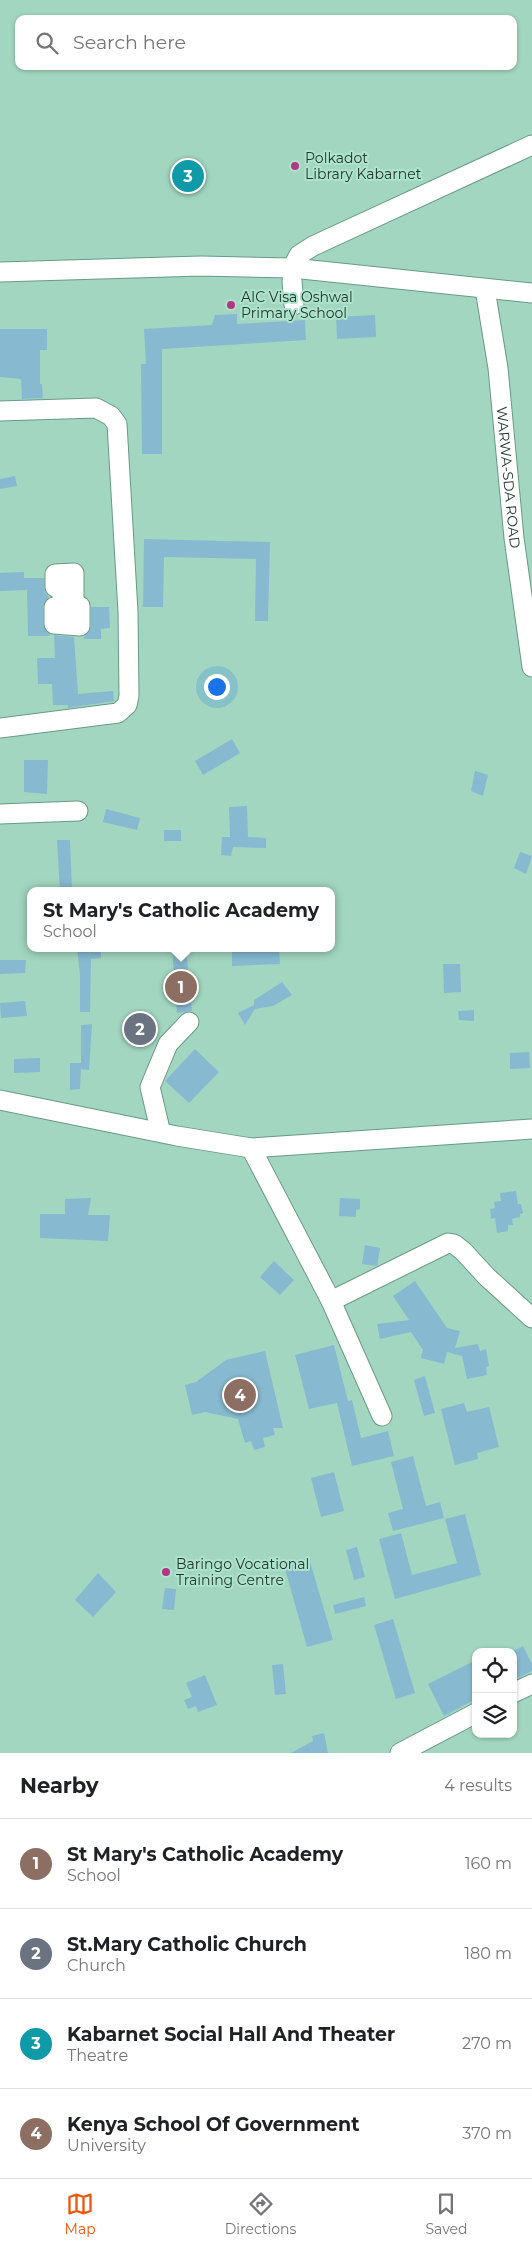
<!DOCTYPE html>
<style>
body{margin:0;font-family:Montserrat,sans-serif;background:#f6f6f6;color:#202124}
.controls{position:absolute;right:15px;bottom:15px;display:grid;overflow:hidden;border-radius:10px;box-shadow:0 1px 4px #0004}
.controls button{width:45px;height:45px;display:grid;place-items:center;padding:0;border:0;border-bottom:1px solid #e0e0e0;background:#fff;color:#202124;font:25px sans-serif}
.you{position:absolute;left:216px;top:686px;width:18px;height:18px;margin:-12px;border:4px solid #fff;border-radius:50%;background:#1a73e8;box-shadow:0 0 0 8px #1a73e833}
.badge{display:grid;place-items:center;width:32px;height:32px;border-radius:50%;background:#ea580c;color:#fff;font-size:16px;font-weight:700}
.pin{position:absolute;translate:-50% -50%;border:2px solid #fff;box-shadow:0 1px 5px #0006}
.popup{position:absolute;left:27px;top:887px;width:308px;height:65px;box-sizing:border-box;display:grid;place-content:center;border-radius:10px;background:#fff;filter:drop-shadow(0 1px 4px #0005);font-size:16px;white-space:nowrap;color:#757577}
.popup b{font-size:19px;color:#202124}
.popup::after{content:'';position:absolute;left:50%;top:100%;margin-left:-10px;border:10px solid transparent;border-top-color:#fff}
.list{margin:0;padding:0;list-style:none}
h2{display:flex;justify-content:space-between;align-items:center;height:65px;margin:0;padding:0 20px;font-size:21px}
h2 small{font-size:16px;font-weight:400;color:#757577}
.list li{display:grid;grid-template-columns:32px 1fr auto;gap:15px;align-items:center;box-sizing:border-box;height:90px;padding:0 20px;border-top:1px solid #e0e0e0}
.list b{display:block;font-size:19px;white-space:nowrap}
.list p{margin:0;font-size:16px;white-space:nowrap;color:#757577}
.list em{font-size:16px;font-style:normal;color:#757577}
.icon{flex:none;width:28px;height:28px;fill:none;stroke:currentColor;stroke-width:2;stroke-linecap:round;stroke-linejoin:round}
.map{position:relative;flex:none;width:532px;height:1753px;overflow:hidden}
.search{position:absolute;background:#fff;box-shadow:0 1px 4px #0004;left:15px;right:15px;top:15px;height:55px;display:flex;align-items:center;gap:12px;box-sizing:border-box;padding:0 18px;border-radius:10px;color:#757577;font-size:19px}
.sheet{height:425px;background:#fff}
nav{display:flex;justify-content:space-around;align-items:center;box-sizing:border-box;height:70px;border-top:1px solid #e0e0e0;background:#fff;font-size:14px;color:#757577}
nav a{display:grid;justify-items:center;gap:2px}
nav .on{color:#ea580c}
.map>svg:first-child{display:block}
.building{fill:#87bad0}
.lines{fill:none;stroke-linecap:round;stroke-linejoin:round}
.minor-casing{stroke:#689a86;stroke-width:21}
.minor{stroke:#fff;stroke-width:19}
.poi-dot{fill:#b33583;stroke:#aee3cd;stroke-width:2}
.labels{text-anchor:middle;stroke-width:4;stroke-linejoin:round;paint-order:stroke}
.poi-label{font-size:14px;fill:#22372f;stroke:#aee3cd;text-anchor:start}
.street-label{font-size:14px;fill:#22372f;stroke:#aee3cd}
</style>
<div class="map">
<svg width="532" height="1753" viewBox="0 0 532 1753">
<rect width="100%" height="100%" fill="#a2d6c0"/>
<path class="building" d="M 237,314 L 237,324 L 305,320 L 306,340 L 162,349 L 162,454 L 142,454 L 141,364 L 146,364 L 144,329 L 212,325 L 215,315 Z
M 375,315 L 376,337 L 337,339 L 336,317 Z
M 0,329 L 47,329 L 47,350 L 40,350 L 40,384 L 42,384 L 43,398 L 22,399 L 21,379 L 0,377 Z
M 15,476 L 17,486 L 0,489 L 0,479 Z
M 144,539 L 270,542 L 268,621 L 255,621 L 256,559 L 164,557 L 163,607 L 143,607 Z
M 24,572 L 24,578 L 44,578 L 45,592 L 49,597 L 43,607 L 43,624 L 50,636 L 28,636 L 27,590 L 0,591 L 0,573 Z
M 91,607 L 109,607 L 110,628 L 101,629 L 101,639 L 83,639 L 91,627 Z
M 54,635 L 74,637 L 78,694 L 113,691 L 114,701 L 68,708 L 68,705 L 53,705 L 52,684 L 38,684 L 37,658 L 55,658 Z
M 232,739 L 240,753 L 203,775 L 195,761 Z
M 24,760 L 48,760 L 47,794 L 24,792 Z
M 475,771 L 488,775 L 483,796 L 471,791 Z
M 247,806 L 248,837 L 266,838 L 266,848 L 233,847 L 231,856 L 221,855 L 222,837 L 230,837 L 229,807 Z
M 106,809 L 140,818 L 137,830 L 103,822 Z
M 164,830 L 181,830 L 181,841 L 164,841 Z
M 57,840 L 70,840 L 72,891 L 60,891 Z
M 520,852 L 532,856 L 526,874 L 514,868 Z
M 77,948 L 101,948 L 101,958 L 91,959 L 90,1012 L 80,1012 L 80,975 Z
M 172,948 L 186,948 L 192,1011 L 177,1013 Z
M 232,948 L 279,948 L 280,964 L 232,966 Z
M 0,960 L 26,960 L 25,973 L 0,974 Z
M 443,964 L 460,964 L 461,992 L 444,993 Z
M 282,982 L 292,995 L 273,1006 L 255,1009 L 245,1025 L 238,1013 L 254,1005 L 254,1000 Z
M 25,1001 L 27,1016 L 1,1018 L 0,1003 Z
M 474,1010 L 474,1021 L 459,1020 L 458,1011 Z
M 92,1024 L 89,1070 L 81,1069 L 80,1089 L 70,1090 L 70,1063 L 81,1063 L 81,1025 Z
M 195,1049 L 219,1072 L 189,1103 L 165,1081 Z
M 529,1052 L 530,1068 L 510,1069 L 510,1053 Z
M 40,1058 L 40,1072 L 14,1073 L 14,1059 Z
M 516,1191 L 518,1204 L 521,1204 L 523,1213 L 520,1214 L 520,1217 L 512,1219 L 513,1225 L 508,1225 L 508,1231 L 497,1233 L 495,1218 L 491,1219 L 490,1209 L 495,1208 L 494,1202 L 501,1201 L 500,1193 Z
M 91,1198 L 88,1215 L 110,1215 L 108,1241 L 40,1238 L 40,1214 L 65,1214 L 65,1199 Z
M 340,1198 L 360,1199 L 360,1209 L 356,1210 L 356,1217 L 339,1216 Z
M 365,1245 L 380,1248 L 377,1266 L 362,1264 Z
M 274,1261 L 294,1280 L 280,1295 L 260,1277 Z
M 415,1281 L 447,1328 L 460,1331 L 455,1348 L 478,1344 L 480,1351 L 486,1349 L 489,1366 L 486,1367 L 487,1375 L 467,1379 L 462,1356 L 447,1352 L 444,1364 L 421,1358 L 423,1350 L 411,1332 L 380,1339 L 377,1324 L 409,1320 L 393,1296 Z
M 334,1345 L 348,1401 L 352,1400 L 361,1438 L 388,1431 L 394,1456 L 352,1466 L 337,1403 L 309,1409 L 295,1355 Z
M 265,1351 L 283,1428 L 273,1428 L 275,1435 L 263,1438 L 265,1447 L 254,1450 L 251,1441 L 245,1443 L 238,1419 L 205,1412 L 192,1415 L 185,1385 L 196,1382 L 226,1360 Z
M 425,1376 L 435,1413 L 424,1416 L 414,1380 Z
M 464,1403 L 467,1412 L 489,1407 L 499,1447 L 477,1453 L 478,1459 L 455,1465 L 441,1409 Z
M 413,1456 L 426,1506 L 440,1502 L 444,1518 L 393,1531 L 388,1513 L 403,1509 L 391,1462 Z
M 334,1472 L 344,1511 L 321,1517 L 311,1478 Z
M 465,1514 L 481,1575 L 395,1599 L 379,1539 L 401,1533 L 412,1575 L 457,1563 L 445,1519 Z
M 357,1547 L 365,1577 L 354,1580 L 346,1550 Z
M 309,1558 L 333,1640 L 307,1647 L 284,1565 Z
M 98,1573 L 116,1592 L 93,1617 L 75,1600 Z
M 165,1588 L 176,1589 L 174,1610 L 162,1609 Z
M 364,1597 L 366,1606 L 335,1614 L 333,1605 Z
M 393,1619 L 415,1693 L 396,1699 L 374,1625 Z
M 523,1646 L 532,1664 L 532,1671 L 513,1680 L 513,1651 Z
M 476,1660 L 476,1699 L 444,1716 L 428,1684 Z
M 283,1664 L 286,1694 L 275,1695 L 272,1665 Z
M 205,1675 L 217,1705 L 198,1712 L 196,1706 L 188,1709 L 184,1700 L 192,1697 L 186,1683 Z
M 324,1733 L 328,1753 L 291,1753 L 313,1741 L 312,1736 Z"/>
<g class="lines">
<defs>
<g id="minor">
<path d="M 292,268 L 299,255 L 313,246 L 532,145"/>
<path d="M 0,272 L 201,266 L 292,268 L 532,293"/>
<path d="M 292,281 L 294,305"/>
<path id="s1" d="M 485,289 L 498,368 L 514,538 L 532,667"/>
<path d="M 0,411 L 96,408 L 111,416 L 117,424 L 128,612 L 129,696 L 127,705 L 118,713 L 0,728"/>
<path d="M 74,573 L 74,603 L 62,603 L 62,587 L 55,587 L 55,574 Z"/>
<path d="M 80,606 L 80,626 L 54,624 L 54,607 Z"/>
<path d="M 0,814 L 78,811"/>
<path d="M 0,1100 L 177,1136 L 251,1148 L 532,1129"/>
<path d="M 159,1125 L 150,1087 L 168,1044 L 189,1022"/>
<path d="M 251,1148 L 331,1301 L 382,1416"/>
<path d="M 331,1301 L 448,1243 L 454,1244 L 463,1251 L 487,1277 L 532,1318"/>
<path d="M 513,1693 L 532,1684"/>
<path d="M 400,1753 L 476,1713"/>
</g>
</defs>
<use href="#minor" class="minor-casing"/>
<use href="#minor" class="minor"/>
</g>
<g class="poi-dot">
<circle cx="295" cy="166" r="5"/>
<circle cx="231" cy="305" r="5"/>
<circle cx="166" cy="1572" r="5"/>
</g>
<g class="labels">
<g class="poi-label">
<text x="305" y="163">Polkadot<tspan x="305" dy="16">Library Kabarnet</tspan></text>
<text x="241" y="302">AIC Visa Oshwal<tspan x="241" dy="16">Primary School</tspan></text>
<text x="176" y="1569">Baringo Vocational<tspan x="176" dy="16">Training Centre</tspan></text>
</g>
<g class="street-label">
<text dy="5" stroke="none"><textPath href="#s1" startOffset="190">WARWA-SDA ROAD</textPath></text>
</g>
</g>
</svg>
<div class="controls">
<button><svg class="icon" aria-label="locate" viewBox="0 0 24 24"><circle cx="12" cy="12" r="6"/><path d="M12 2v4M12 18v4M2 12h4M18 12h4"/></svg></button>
<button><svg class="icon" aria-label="layers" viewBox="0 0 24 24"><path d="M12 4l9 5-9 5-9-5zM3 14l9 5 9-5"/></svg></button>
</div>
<div class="you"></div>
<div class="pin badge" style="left:181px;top:987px;background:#8d6e63">1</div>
<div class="popup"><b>St Mary's Catholic Academy</b>School</div>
<div class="pin badge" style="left:140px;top:1029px;background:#6b7280">2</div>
<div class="pin badge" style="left:188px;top:176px;background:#0f9aa8">3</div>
<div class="pin badge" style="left:240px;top:1395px;background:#8d6e63">4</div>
<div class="search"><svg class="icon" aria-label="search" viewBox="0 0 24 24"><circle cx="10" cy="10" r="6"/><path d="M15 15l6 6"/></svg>Search here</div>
</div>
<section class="sheet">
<h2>Nearby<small>4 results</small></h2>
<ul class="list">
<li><span class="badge" style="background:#8d6e63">1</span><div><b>St Mary's Catholic Academy</b><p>School</p></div><em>160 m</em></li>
<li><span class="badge" style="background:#6b7280">2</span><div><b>St.Mary Catholic Church</b><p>Church</p></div><em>180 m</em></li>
<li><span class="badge" style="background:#0f9aa8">3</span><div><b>Kabarnet Social Hall And Theater</b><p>Theatre</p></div><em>270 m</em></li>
<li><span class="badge" style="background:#8d6e63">4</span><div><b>Kenya School Of Government</b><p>University</p></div><em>370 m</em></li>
</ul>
</section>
<nav>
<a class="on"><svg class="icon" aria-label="map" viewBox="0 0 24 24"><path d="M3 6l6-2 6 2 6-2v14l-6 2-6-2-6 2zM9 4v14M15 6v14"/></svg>Map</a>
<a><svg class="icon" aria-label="directions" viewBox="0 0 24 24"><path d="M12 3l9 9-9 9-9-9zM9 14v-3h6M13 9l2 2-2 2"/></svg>Directions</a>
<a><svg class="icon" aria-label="saved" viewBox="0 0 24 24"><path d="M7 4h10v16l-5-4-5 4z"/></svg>Saved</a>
</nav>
